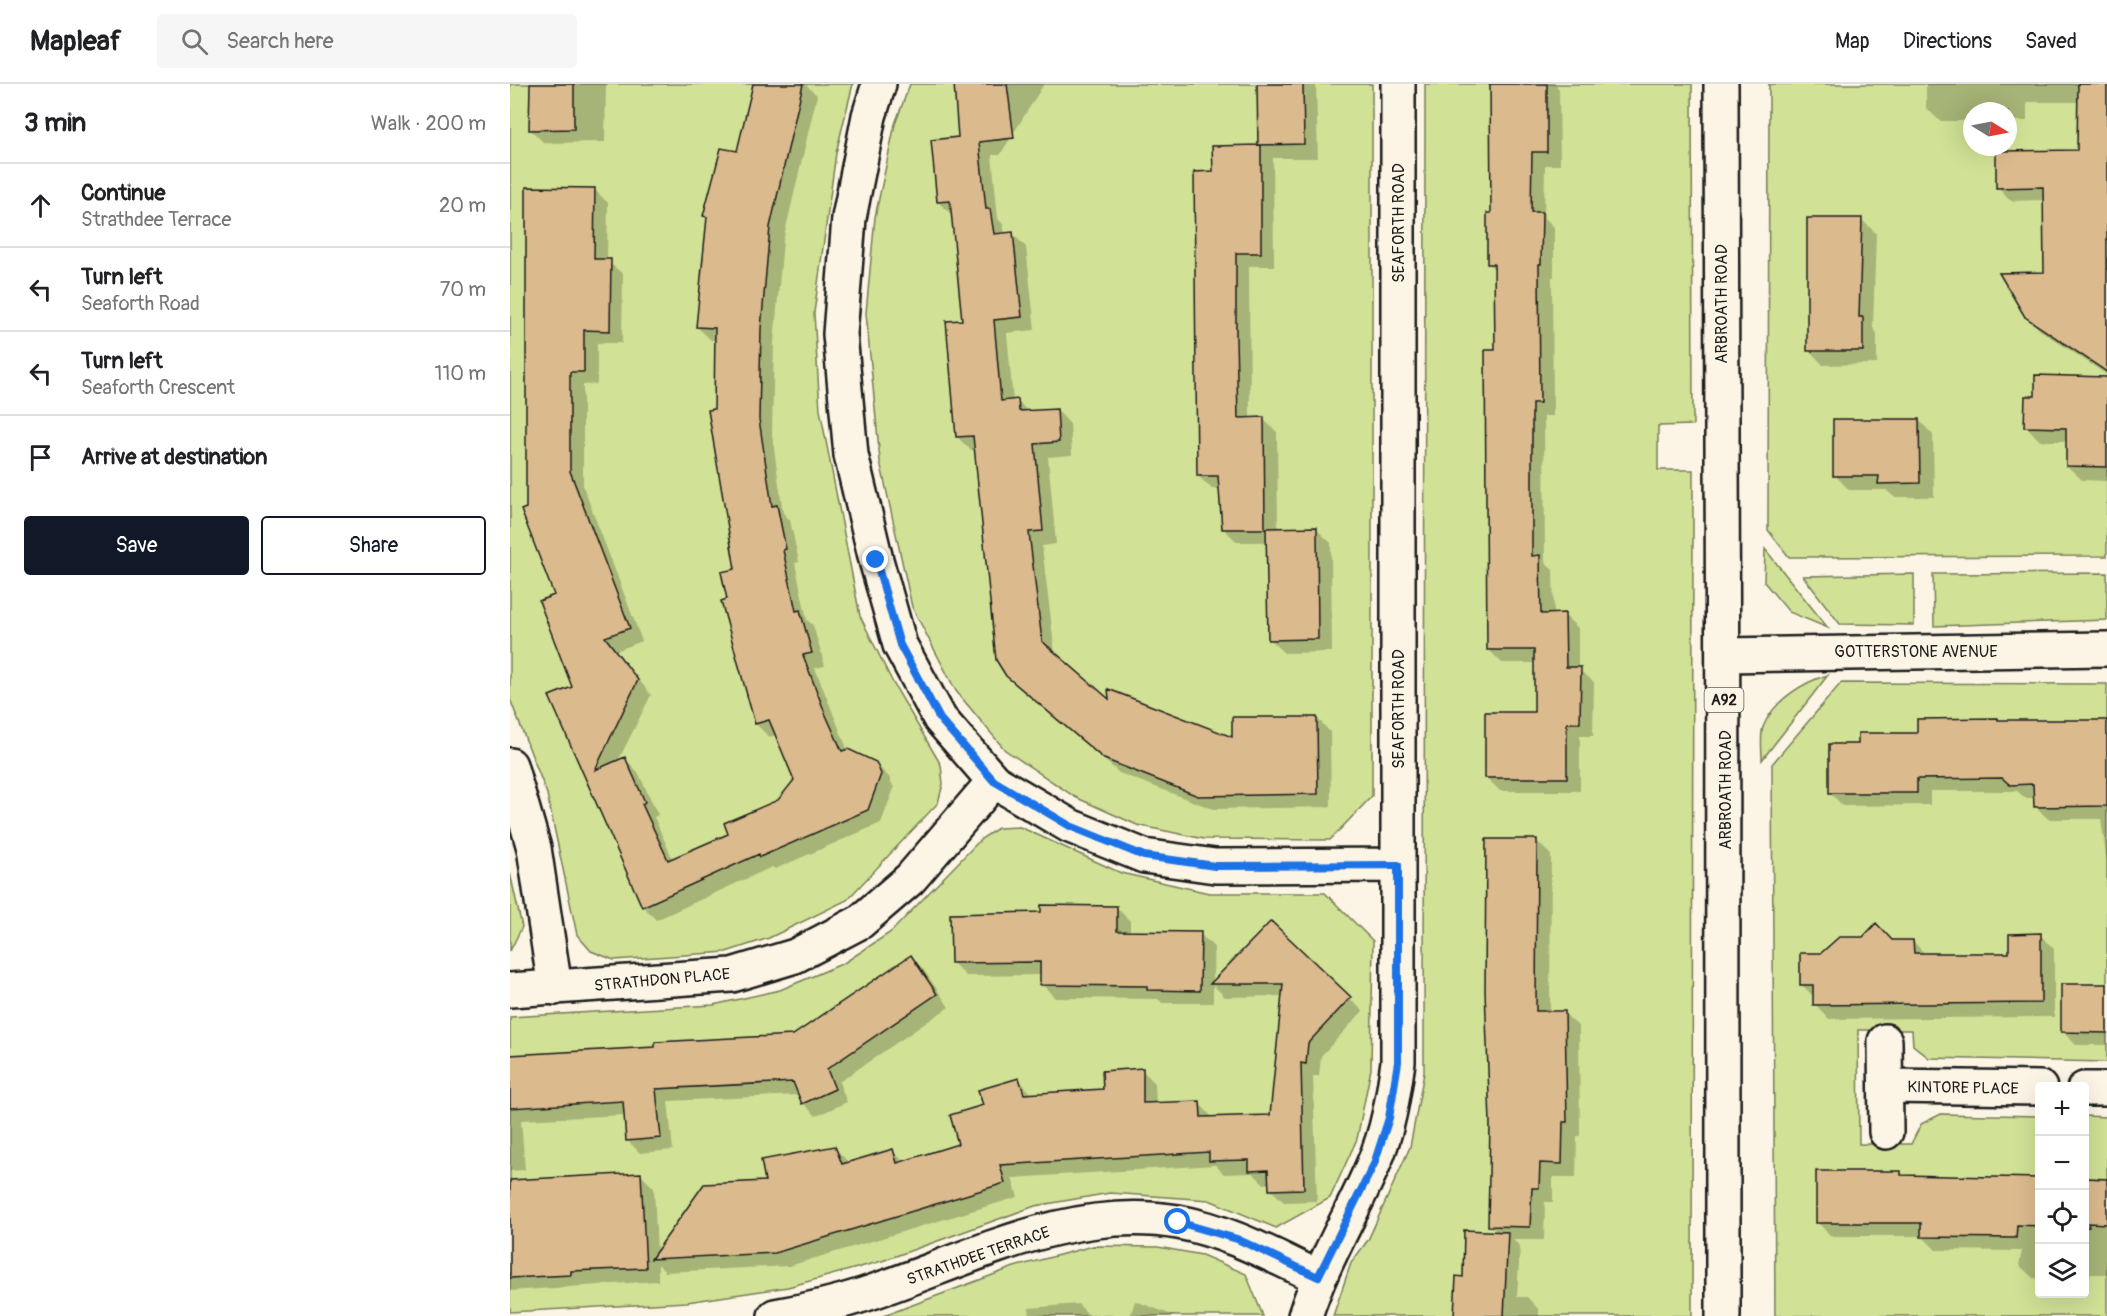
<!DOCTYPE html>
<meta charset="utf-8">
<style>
body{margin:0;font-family:Pangolin,sans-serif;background:#f6f6f6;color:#202124}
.controls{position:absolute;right:18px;bottom:18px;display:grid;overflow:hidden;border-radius:6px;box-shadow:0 6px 24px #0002}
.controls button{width:54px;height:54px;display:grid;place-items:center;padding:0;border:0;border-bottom:2px solid #e0e0e0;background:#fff;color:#202124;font:30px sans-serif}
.compass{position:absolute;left:1453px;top:18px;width:54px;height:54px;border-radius:50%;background:#fff;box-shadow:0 6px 24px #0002;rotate:100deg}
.stop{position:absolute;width:18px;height:18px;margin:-14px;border:4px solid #1a73e8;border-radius:50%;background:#fff}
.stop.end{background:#1a73e8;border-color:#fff;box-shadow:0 2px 6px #0008}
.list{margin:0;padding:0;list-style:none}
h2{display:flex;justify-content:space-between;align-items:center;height:78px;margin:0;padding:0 24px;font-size:26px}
h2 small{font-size:20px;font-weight:400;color:#757577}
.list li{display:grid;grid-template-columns:39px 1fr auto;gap:18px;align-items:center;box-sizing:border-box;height:84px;padding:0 24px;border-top:2px solid #e0e0e0}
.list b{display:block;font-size:22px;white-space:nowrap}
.list p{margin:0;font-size:20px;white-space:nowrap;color:#757577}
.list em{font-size:20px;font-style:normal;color:#757577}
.actions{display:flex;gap:12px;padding:18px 24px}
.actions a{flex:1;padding:14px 0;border:2px solid #111827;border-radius:6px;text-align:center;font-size:21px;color:#111827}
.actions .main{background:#111827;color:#fff}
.icon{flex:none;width:33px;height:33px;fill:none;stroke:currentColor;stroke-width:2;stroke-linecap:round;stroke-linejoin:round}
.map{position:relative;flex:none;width:1597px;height:1232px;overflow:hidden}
header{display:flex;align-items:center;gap:36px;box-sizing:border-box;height:84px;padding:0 30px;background:#fff;border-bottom:2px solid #e0e0e0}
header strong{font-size:28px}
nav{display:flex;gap:33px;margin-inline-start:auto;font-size:21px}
.search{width:420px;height:54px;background:#f6f6f6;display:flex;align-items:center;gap:15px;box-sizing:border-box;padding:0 21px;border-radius:6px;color:#757577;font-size:22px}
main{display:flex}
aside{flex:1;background:#fff}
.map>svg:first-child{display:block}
.green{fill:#d1e195;stroke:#767e58;stroke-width:1.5;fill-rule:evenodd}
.shadow{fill:#0003}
.building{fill:#dbba8d;stroke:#1c1c1c;stroke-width:1.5}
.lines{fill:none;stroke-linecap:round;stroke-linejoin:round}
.minor-casing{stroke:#1c1c1c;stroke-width:38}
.major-casing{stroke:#1c1c1c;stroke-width:38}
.minor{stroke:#fcf5e5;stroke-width:33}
.major{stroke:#fcf5e5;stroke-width:33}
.route{stroke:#1a73e8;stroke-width:8}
.labels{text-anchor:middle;stroke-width:5;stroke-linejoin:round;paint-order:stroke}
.shield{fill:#fcf5e5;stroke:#5f5d58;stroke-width:1.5}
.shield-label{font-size:15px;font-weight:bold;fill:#1c1c1c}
.street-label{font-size:16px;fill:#1c1c1c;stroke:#fcf5e5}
</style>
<header>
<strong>Mapleaf</strong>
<div class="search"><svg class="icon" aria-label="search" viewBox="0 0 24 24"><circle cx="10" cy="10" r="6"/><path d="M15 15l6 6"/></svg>Search here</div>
<nav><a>Map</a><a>Directions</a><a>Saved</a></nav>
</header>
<main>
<aside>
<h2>3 min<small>Walk · 200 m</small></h2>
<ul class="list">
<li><svg class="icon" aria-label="ahead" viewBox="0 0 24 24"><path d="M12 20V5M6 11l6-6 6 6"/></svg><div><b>Continue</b><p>Strathdee Terrace</p></div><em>20 m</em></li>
<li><svg class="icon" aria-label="left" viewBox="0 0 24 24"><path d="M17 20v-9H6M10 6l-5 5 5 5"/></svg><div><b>Turn left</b><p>Seaforth Road</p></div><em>70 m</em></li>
<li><svg class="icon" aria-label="left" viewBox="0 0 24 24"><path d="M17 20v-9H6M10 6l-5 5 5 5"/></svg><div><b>Turn left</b><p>Seaforth Crescent</p></div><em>110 m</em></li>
<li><svg class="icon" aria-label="arrive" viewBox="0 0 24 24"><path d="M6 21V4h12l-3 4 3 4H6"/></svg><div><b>Arrive at destination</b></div></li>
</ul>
<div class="actions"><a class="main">Save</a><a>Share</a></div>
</aside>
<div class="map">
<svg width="1597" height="1232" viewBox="0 0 1597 1232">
<rect width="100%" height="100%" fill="#fcf5e5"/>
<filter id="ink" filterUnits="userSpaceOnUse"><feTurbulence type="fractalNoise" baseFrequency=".0167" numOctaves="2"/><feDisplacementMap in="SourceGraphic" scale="12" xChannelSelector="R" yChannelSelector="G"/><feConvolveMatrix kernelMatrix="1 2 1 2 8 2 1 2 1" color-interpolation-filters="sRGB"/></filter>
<g filter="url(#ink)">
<path class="green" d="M 0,0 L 343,0 L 326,69 L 304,229 L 310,326 L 350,532 L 383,599 L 431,681 L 433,700 L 428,719 L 337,816 L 259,854 L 216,868 L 104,876 L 81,867 L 67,851 L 37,710 L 0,615 Z
M 400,0 L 862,0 L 862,712 L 820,756 L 694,755 L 627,741 L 565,713 L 495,666 L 446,607 L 402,523 L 370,377 L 356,229 L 365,133 L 385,40 Z
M 915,0 L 1182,0 L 1183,341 L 1148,342 L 1148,386 L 1183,386 L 1182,1232 L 823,1232 L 841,1179 L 858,1156 L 900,1063 L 914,989 Z
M 1259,0 L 1597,0 L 1597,472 L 1279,473 L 1258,446 ZM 1462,27 L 1498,27 L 1498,63 L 1462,63 Z
M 1255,465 L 1318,544 L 1279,528 L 1254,498 Z
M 1597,489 L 1597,536 L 1424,542 L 1423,490 Z
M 1404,490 L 1404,541 L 1330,540 L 1293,492 Z
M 1318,591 L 1252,676 C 1252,667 1250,652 1253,643 C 1263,617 1293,598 1318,591 Z
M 1331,599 L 1597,600 L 1597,978 L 1419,974 L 1403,961 L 1402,946 L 1348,946 L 1349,1060 L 1401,1060 L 1411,1040 L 1431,1030 L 1529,1032 L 1530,1210 L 1574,1210 L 1575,1032 L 1597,1033 L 1597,1232 L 1265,1232 L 1262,680 Z
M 510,743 L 611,789 L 699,809 L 815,809 L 863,857 L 861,985 L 847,1055 L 820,1114 L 766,1144 L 699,1116 L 600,1109 L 525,1122 L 372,1177 L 278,1203 L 177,1218 L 0,1228 L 0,933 L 203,921 L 270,906 L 334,879 L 381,848 L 471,755 L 488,744 Z
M 0,789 L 12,843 L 0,867 Z
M 583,1162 L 648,1163 L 692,1171 L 736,1190 L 753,1232 L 373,1232 L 504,1183 Z"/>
<path class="shadow" d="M 22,0 L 96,0 L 95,58 L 34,59 L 21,46 Z
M 244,0 L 295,0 L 307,11 L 273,157 L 264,259 L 262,350 L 273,429 L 280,436 L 289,478 L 285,479 L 297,536 L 303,541 L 315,582 L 305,584 L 338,667 L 365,679 L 379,693 L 384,704 L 371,739 L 265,785 L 262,783 L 146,836 L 133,822 L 41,613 L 64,604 L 46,512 L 18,425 L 85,106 L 98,119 L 97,177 L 113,190 L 112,259 L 87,259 L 87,300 L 73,301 L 73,402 L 132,557 L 106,567 L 141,611 L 108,677 L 114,674 L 128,688 L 148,731 L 144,733 L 163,776 L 220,751 L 291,707 L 267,651 L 259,653 L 246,640 L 218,517 L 227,486 L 205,326 L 207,256 L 201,256 L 187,243 L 198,135 L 195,132 L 228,69 Z
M 445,0 L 534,0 L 490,71 L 482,71 L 488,135 L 493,140 L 495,150 L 503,150 L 516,163 L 525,246 L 497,249 L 503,317 L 507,317 L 519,328 L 547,326 L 560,340 L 562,371 L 538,373 L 546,460 L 532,462 L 545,570 L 601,619 L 724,655 L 807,634 L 820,648 L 821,723 L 703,725 L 609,689 L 497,591 L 466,366 L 461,366 L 447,353 L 454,237 L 442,131 L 428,118 L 450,54 Z
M 748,0 L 806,0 L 808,74 L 763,74 L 764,182 L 739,182 L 740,335 L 753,335 L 767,348 L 768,446 L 806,445 L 821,459 L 822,568 L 774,569 L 759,555 L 758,458 L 727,458 L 713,444 L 710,405 L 702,405 L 688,392 L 685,95 L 681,89 L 685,89 L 685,86 L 690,89 L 704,89 L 704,63 L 752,62 L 749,60 Z
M 982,0 L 1045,0 L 1049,5 L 1050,81 L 1035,81 L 1034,133 L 1044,143 L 1044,193 L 1042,193 L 1043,332 L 1034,332 L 1035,478 L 1043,486 L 1044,531 L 1054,531 L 1068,544 L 1068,585 L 1084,598 L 1083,652 L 1070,652 L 1070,707 L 990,707 L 977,694 L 1025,629 L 1026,579 L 992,579 L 979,566 L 987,267 L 986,187 L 978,179 L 983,130 Z
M 1416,0 L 1597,0 L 1597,291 L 1530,246 L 1516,232 L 1536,190 L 1535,116 L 1501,117 L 1488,103 L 1568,67 L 1569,18 L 1517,18 L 1517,37 L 1498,37 L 1498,27 L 1462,27 L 1462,37 L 1430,37 L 1416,24 Z
M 1351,135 L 1366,149 L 1363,244 L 1367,249 L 1367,280 L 1313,281 L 1299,266 Z
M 1597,295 L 1597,397 L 1572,396 L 1557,382 L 1558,357 L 1530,357 L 1516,342 L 1527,314 Z
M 1409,336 L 1423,351 L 1424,413 L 1384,413 L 1376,406 L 1339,406 L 1325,391 Z
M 1488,635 L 1491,638 L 1597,638 L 1597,779 L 1591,735 L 1538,735 L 1525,722 L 1525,714 L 1515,714 L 1507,707 L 1420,707 L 1420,721 L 1333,722 L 1320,709 L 1349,662 Z
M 1027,757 L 1041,771 L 1040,929 L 1054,929 L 1069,943 L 1070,1052 L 1067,1052 L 1066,1093 L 1043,1093 L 1043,1118 L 1035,1118 L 1034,1156 L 1003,1156 L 1010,1162 L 1007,1213 L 1017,1213 L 1029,1226 L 1029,1232 L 945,1232 L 954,1194 L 988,1149 L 980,1141 Z
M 606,823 L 620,837 L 620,849 L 690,850 L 704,863 L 703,898 L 761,839 L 853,927 L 811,972 L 809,992 L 803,992 L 807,1117 L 774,1118 L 760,1105 L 760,1099 L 754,1100 L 743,1089 L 714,1090 L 705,1081 L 502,1094 L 508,1113 L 279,1182 L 155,1188 L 148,1180 L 148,1197 L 0,1207 L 0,1148 L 131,1091 L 144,1104 L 147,1169 L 257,1098 L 325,1064 L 339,1079 L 382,1066 L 394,1078 L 450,1061 L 475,1022 L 509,996 L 523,1011 L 595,1006 L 632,986 L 645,999 L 646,1020 L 689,1019 L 703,1034 L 761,1032 L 773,912 L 715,913 L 703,901 L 703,919 L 652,919 L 648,915 L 545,914 L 532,900 L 532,891 L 456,892 L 442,878 L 532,829 Z
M 1530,851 L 1544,865 L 1544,933 L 1319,935 L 1305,920 L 1305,914 L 1292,901 L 1312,871 L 1354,854 L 1403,857 L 1416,871 L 1501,871 Z
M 400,872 L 413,885 L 439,923 L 329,998 L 337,1018 L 306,1032 L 293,1019 L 290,1011 L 158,1017 L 163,1066 L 130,1069 L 117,1056 L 115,1031 L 11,1036 L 15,1086 L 0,1087 L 0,972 L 147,964 L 283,952 Z
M 1597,902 L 1597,961 L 1566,961 L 1553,948 Z
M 1391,1088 L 1395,1093 L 1530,1095 L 1530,1195 L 1523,1194 L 1509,1181 L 1512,1167 L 1426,1166 L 1412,1152 L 1321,1152 L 1308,1139 Z
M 1574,1093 L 1597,1094 L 1597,1190 L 1574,1190 Z
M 625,1217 L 665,1232 L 620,1232 Z
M 568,1220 L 580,1232 L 520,1232 L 519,1224 Z"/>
<path class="building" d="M 20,0 L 64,0 L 64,45 L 19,46 Z
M 243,0 L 293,0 L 260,143 L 251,245 L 249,335 L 262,422 L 267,421 L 276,465 L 273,466 L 286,527 L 290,526 L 302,569 L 293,571 L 315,629 L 332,667 L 338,665 L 366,678 L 371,690 L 358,726 L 250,773 L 249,770 L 132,823 L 39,612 L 62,603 L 29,517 L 44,511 L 11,426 L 16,424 L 16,103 L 85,104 L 84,175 L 101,175 L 100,247 L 74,246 L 74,288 L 60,288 L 60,387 L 120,544 L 95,553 L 128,596 L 85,686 L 115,673 L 135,718 L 132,720 L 158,776 L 218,750 L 214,739 L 268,716 L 284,696 L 259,636 L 245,640 L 211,517 L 217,515 L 211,488 L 225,485 L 198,326 L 204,325 L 205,244 L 186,243 L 197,133 L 193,132 L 211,64 L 227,67 Z
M 444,0 L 497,0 L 504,54 L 469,58 L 476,125 L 480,125 L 484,150 L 503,148 L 512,233 L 484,236 L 491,317 L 508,315 L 509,327 L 547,325 L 549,358 L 525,360 L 533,447 L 519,448 L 532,557 L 599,615 L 598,605 L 722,653 L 722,633 L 807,633 L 808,710 L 688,712 L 594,675 L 496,592 L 486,576 L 463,352 L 446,353 L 436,237 L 452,236 L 440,117 L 427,118 L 421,56 L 448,53 Z
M 747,0 L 793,0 L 794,60 L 748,61 Z
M 980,0 L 1037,0 L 1037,68 L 1022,68 L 1021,128 L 1032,128 L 1031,180 L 1029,180 L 1030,319 L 1022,319 L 1022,472 L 1030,471 L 1031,530 L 1055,529 L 1056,583 L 1071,583 L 1070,639 L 1057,639 L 1057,694 L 975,694 L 975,628 L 1024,628 L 1024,566 L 977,566 L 975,266 L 985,266 L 984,180 L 977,180 L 977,129 L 981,129 Z
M 1568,0 L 1597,0 L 1597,288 L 1515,233 L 1489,189 L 1534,188 L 1533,103 L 1486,104 L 1486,67 L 1567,66 Z
M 751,61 L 751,169 L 726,169 L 726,254 L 728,334 L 754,333 L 755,445 L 712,445 L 708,392 L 687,392 L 684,88 L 703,87 L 702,62 Z
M 1297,134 L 1352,134 L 1349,233 L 1353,233 L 1353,267 L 1297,267 Z
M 1525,291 L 1597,293 L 1597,383 L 1556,382 L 1556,344 L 1514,343 L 1515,312 L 1525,312 Z
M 1323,335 L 1409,335 L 1410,399 L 1368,400 L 1369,392 L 1323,392 Z
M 807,443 L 808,555 L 758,556 L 756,444 Z
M 1488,634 L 1488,636 L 1597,636 L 1597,722 L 1524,723 L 1523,700 L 1500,701 L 1492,694 L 1407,695 L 1407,709 L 1319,709 L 1319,660 L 1348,660 L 1348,649 L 1407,649 L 1407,635 Z
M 976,755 L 1027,755 L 1026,927 L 1055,927 L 1057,1038 L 1053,1038 L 1052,1080 L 1030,1079 L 1029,1104 L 1022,1104 L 1020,1143 L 978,1142 L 980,1039 L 975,907 Z
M 531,821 L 607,822 L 607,847 L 691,848 L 690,907 L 637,906 L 637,902 L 530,901 L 530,878 L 441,879 L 440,830 L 531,828 Z
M 761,837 L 841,913 L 798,959 L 796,980 L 791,979 L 794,1105 L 759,1106 L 758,1086 L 739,1087 L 739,1076 L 699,1077 L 699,1068 L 490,1081 L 495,1099 L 265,1169 L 141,1175 L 194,1100 L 255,1097 L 251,1076 L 325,1062 L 332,1080 L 383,1065 L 387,1079 L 448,1060 L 440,1031 L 473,1021 L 468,1006 L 509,994 L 514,1010 L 593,1005 L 592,987 L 633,984 L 633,1019 L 690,1017 L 691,1033 L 760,1031 L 773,900 L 700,900 Z
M 1366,839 L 1382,856 L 1403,856 L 1404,869 L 1499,869 L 1499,850 L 1531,849 L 1531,919 L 1303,921 L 1303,901 L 1290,901 L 1290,869 L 1311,869 L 1329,853 L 1353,853 Z
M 401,871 L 427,910 L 317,985 L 325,1005 L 292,1020 L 283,998 L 146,1005 L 151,1054 L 116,1057 L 113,1017 L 0,1024 L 0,971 L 145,963 L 145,958 L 283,951 Z
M 1551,900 L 1597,900 L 1597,949 L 1551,948 Z
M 1306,1087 L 1391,1087 L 1391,1091 L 1530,1094 L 1530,1142 L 1507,1141 L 1506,1154 L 1411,1153 L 1411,1139 L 1306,1139 Z
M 131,1089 L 136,1184 L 61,1187 L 61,1191 L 0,1194 L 0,1096 Z
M 1575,1094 L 1597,1095 L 1597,1140 L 1578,1139 L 1579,1143 L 1575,1143 Z
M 954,1146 L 998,1148 L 994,1232 L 944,1232 L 946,1192 L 953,1193 Z"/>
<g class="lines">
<defs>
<path id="minor" d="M 369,0 L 359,32 L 339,134 L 330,250 L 341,371 L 366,476 L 390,561 L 430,635 L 484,697 L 560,742 L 634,772 L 705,782 L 888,781
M 1214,571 L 1597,565
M 0,681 L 24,764 L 45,904
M 0,906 L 222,891 L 285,872 L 350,838 L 400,795 L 484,697
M 1375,957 L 1376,1048
M 1376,1002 L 1530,1004
M 1574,1005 L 1597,1005
M 265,1232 C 294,1227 325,1220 353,1211 C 455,1178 558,1119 668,1138 C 718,1147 763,1172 808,1193
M 795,1232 C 812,1179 841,1132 863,1081 C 878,1048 883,1013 888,978 L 888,0"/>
<path id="major" d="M 1211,0 C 1211,411 1215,821 1213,1232"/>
</defs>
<use href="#minor" class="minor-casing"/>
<use href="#major" class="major-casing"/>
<use href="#minor" class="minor"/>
<use href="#major" class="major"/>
</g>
</g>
<g class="lines" filter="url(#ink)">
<path class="route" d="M 366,476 L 390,561 L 430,635 L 484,697 L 560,742 L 634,772 L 705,782 L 888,781 L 888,978 L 879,1034 L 864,1080 L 808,1193 L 727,1155 L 668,1138"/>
</g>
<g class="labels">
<rect class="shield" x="1194.5" y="604" width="39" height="24" rx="4.5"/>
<g class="shield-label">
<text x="1214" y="621">A92</text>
</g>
<g class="street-label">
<text transform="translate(888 139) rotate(-90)" y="6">SEAFORTH ROAD</text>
<text transform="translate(1211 220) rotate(-90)" y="6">ARBROATH ROAD</text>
<text x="1406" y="573">GOTTERSTONE AVENUE</text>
<text transform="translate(888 625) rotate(-90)" y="6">SEAFORTH ROAD</text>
<text transform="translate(1215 706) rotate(-90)" y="6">ARBROATH ROAD</text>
<text transform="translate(152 895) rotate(-5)" y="6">STRATHDON PLACE</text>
<text transform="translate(1453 1003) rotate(1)" y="6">KINTORE PLACE</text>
<text transform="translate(468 1171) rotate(-19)" y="6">STRATHDEE TERRACE</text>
</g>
</g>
</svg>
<div class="controls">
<button>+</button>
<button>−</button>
<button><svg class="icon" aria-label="locate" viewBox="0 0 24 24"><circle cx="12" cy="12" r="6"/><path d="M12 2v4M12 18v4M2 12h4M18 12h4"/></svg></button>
<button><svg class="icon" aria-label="layers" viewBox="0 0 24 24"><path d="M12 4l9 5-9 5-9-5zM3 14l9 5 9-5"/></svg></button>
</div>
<svg class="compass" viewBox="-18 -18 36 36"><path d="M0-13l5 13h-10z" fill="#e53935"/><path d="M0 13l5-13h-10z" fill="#757577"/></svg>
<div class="stop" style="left:668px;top:1138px"></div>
<div class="stop end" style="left:366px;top:476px"></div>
</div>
</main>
